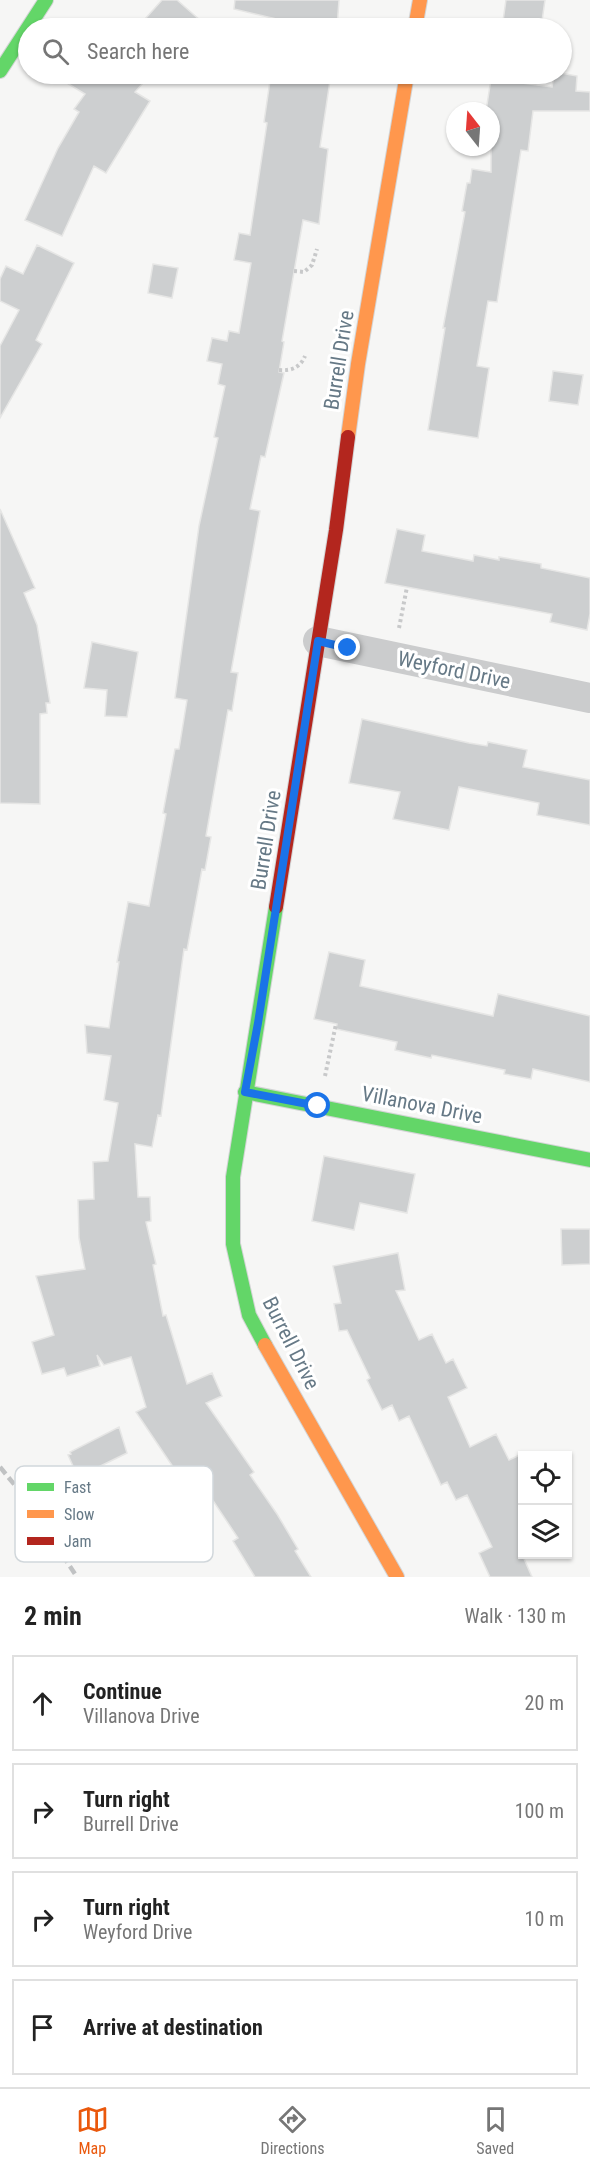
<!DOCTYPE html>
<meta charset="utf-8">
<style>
body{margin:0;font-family:"Roboto Condensed",sans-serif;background:#f6f6f6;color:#222}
.controls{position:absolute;right:18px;bottom:18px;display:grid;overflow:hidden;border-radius:0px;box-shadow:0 2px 4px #0004}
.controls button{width:54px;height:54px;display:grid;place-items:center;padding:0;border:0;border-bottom:2px solid #e0e0e0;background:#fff;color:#222;font:30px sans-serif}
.compass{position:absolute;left:446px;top:102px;width:54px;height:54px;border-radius:50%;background:#fff;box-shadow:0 2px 4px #0004;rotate:343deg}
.stop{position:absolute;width:18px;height:18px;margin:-14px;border:4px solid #1a73e8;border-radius:50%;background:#fff}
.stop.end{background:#1a73e8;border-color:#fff;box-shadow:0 2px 6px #0008}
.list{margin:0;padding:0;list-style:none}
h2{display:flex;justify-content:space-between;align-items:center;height:78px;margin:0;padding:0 24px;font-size:26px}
h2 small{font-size:20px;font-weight:400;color:#767676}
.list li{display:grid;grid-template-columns:39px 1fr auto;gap:18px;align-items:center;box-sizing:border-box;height:96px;margin:0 12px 12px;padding:0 12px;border:2px solid #e0e0e0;border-radius:0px}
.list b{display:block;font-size:22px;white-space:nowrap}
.list p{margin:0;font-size:20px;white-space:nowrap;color:#767676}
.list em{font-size:20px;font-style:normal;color:#767676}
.icon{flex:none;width:33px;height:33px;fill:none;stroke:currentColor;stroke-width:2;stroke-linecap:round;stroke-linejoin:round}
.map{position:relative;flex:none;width:590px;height:1577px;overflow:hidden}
.search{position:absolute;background:#fff;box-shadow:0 2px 4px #0004;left:18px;right:18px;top:18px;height:66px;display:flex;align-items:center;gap:15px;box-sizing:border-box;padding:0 21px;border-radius:33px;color:#767676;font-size:22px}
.sheet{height:510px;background:#fff}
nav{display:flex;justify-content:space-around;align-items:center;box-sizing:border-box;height:84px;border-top:2px solid #e0e0e0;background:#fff;font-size:16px;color:#767676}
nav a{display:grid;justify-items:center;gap:3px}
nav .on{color:#ea580c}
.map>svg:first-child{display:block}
.building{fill:#cdcfd0;stroke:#e6e6e5;stroke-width:1.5}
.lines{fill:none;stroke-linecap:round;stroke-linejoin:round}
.fast-casing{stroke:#d3d4d5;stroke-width:16}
.slow-casing{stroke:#d3d4d5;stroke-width:16}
.jam-casing{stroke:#d3d4d5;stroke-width:16}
.path{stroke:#c8c9ca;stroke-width:4;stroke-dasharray:3 3;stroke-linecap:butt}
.street{stroke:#cbcccd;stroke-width:30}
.fast{stroke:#63d668;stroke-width:14}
.slow{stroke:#ff974d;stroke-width:14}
.jam{stroke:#b3261e;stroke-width:14}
.rail{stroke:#c0c2c3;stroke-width:4.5;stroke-dasharray:9 4.5;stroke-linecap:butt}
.route{stroke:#1a73e8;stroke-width:8}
.labels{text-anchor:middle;stroke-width:6;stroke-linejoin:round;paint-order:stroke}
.street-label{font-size:21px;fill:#667986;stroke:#fff}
.key{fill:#fff;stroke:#d1d7db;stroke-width:1.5}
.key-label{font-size:16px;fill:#667986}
</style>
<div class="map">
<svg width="590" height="1577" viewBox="0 0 590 1577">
<rect width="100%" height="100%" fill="#f6f6f5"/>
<path class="building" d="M 162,0 L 177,0 L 209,28 L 137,28 Z
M 235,0 L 339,0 L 337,28 L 315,28 L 234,9 Z
M 506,0 L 545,0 L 541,28 L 502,28 Z
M 561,73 L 577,76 L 576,91 L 590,92 L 590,111 L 533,111 L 528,151 L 521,150 L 497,302 L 488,301 L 477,366 L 489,368 L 478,438 L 428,430 L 445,328 L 443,328 L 465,212 L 462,211 L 467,183 L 470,183 L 472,169 L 491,172 L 491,111 L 486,111 L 491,79 L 552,87 L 554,74 Z
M 52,74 L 151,74 L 135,92 L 150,101 L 106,173 L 94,166 L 62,236 L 25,220 L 58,148 L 79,112 L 74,109 L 85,94 Z
M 271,74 L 331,74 L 320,147 L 328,149 L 319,224 L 303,220 L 282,341 L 284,342 L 279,372 L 284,373 L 265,457 L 261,456 L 250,509 L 260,511 L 231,672 L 238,673 L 232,711 L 228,710 L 206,836 L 211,837 L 205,870 L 202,869 L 187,950 L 184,949 L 161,1116 L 158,1115 L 152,1147 L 135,1144 L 138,1197 L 150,1197 L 151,1221 L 146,1222 L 156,1264 L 153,1265 L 163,1316 L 166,1315 L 187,1384 L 212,1373 L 222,1396 L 206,1403 L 254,1472 L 250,1475 L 277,1514 L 298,1549 L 295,1551 L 311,1577 L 255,1577 L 233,1541 L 238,1538 L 212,1499 L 200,1507 L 136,1412 L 146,1407 L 131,1357 L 104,1365 L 97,1355 L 100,1366 L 67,1376 L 64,1368 L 42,1374 L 32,1342 L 54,1335 L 36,1276 L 85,1269 L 79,1238 L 78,1200 L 94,1199 L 93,1162 L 108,1161 L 118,1103 L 104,1100 L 111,1056 L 87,1053 L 85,1025 L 109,1028 L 119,962 L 117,962 L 128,902 L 149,906 L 166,814 L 163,813 L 175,749 L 179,749 L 187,700 L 175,698 L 199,526 L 218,438 L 214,437 L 225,386 L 218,384 L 222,364 L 207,361 L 212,338 L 227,341 L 229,331 L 239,333 L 251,263 L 234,260 L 239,233 L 250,235 L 267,123 L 264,122 Z
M 37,245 L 74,263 L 36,340 L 42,344 L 0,418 L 0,346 L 19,310 L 0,301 L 0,279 L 6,266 L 23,274 Z
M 153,264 L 178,268 L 172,298 L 148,293 Z
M 553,371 L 583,375 L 578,405 L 549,401 Z
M 0,509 L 35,588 L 24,593 L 37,625 L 50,703 L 46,703 L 47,713 L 40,714 L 40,804 L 0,803 Z
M 397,529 L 425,535 L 422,551 L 473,561 L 474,555 L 499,560 L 499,557 L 541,564 L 541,568 L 590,578 L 590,614 L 587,630 L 550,622 L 552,614 L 385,583 Z
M 92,642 L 138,652 L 127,717 L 105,716 L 107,690 L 84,688 Z
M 362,719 L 469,743 L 487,746 L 488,742 L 527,750 L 523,767 L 590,780 L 590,825 L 537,815 L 539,803 L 459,787 L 449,830 L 393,819 L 400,792 L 349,783 Z
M 329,952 L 365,960 L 360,986 L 493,1016 L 498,994 L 590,1016 L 590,1082 L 533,1069 L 531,1079 L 504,1074 L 505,1070 L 432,1055 L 431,1058 L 395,1050 L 397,1042 L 336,1029 L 337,1024 L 314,1019 Z
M 324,1156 L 415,1174 L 407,1213 L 360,1203 L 354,1230 L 312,1221 Z
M 561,1229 L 590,1229 L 590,1264 L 562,1265 Z
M 398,1253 L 405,1290 L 396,1291 L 419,1340 L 432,1334 L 446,1363 L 453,1359 L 467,1388 L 448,1397 L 470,1447 L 496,1434 L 509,1460 L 522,1454 L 522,1554 L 532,1577 L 490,1577 L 479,1553 L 492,1547 L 467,1495 L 456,1500 L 447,1482 L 441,1485 L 409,1416 L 399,1421 L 392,1405 L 382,1410 L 367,1380 L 370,1378 L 347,1330 L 339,1331 L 334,1304 L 341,1303 L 333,1266 Z
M 119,1427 L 127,1453 L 78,1477 L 68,1455 L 71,1454 L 70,1452 Z"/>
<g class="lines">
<defs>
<path id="fast" d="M 0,71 L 46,0
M 245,1092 L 590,1160
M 265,1345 L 249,1315 L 233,1244 L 233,1177 L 276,907"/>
<path id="slow" d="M 415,28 L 420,0
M 348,437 L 358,364 L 407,74
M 265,1345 L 397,1577"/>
<path id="jam" d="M 276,907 L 336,530 L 348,437"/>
</defs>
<use href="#fast" class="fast-casing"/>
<use href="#slow" class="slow-casing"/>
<use href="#jam" class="jam-casing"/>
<path class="path" d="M 294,271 L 304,272 L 312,265 L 317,249
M 279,370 C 291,371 300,368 305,356
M 399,628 L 407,587
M 325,1076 L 336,1024"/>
<path class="street" d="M 318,641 L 590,698"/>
<use href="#fast" class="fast"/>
<use href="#slow" class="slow"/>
<use href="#jam" class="jam"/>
<path class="rail" d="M 0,1467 L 22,1494 L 77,1577"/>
</g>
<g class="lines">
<path class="route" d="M 318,1106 L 245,1092 L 258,1023 L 318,641 L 348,648"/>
</g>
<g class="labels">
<g class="street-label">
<text transform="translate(339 360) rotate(-81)" y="7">Burrell Drive</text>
<text transform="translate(454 670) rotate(12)" y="7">Weyford Drive</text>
<text transform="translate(266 840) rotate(-81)" y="7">Burrell Drive</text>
<text transform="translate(422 1105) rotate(11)" y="7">Villanova Drive</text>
<text transform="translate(291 1343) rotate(63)" y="7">Burrell Drive</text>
</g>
</g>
<rect x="15" y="1466" width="198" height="96" rx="9" class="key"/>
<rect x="27" y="1483" width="27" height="8" fill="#63d668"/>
<rect x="27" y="1510" width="27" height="8" fill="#ff974d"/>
<rect x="27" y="1537" width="27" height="8" fill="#b3261e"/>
<g class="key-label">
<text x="64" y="1493">Fast</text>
<text x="64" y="1520">Slow</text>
<text x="64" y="1547">Jam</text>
</g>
</svg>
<div class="controls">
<button><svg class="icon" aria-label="locate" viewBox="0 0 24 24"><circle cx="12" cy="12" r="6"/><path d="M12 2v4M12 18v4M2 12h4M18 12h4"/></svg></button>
<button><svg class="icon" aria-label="layers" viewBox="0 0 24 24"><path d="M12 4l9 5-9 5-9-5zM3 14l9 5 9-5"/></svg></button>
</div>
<svg class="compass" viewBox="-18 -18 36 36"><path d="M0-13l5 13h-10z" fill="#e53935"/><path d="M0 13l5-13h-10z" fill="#767676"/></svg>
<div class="stop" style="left:318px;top:1106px"></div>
<div class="stop end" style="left:348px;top:648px"></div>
<div class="search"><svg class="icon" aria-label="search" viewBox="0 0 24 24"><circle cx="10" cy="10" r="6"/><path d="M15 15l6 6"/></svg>Search here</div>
</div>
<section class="sheet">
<h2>2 min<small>Walk · 130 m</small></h2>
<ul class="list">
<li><svg class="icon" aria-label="ahead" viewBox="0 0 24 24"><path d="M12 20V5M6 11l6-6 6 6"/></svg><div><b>Continue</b><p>Villanova Drive</p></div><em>20 m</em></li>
<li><svg class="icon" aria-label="right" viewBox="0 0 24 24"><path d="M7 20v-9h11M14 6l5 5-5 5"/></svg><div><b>Turn right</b><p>Burrell Drive</p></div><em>100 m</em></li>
<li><svg class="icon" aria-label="right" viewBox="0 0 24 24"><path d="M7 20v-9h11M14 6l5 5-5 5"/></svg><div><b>Turn right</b><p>Weyford Drive</p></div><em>10 m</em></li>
<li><svg class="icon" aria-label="arrive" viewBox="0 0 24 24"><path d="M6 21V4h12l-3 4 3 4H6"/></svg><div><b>Arrive at destination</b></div></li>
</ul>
</section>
<nav>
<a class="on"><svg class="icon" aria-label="map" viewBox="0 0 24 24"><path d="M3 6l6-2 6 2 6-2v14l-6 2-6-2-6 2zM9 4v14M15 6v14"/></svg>Map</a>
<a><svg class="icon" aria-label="directions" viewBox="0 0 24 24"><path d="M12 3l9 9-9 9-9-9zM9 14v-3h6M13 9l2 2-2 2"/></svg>Directions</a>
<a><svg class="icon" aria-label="saved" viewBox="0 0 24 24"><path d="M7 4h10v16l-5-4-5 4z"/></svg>Saved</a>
</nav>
